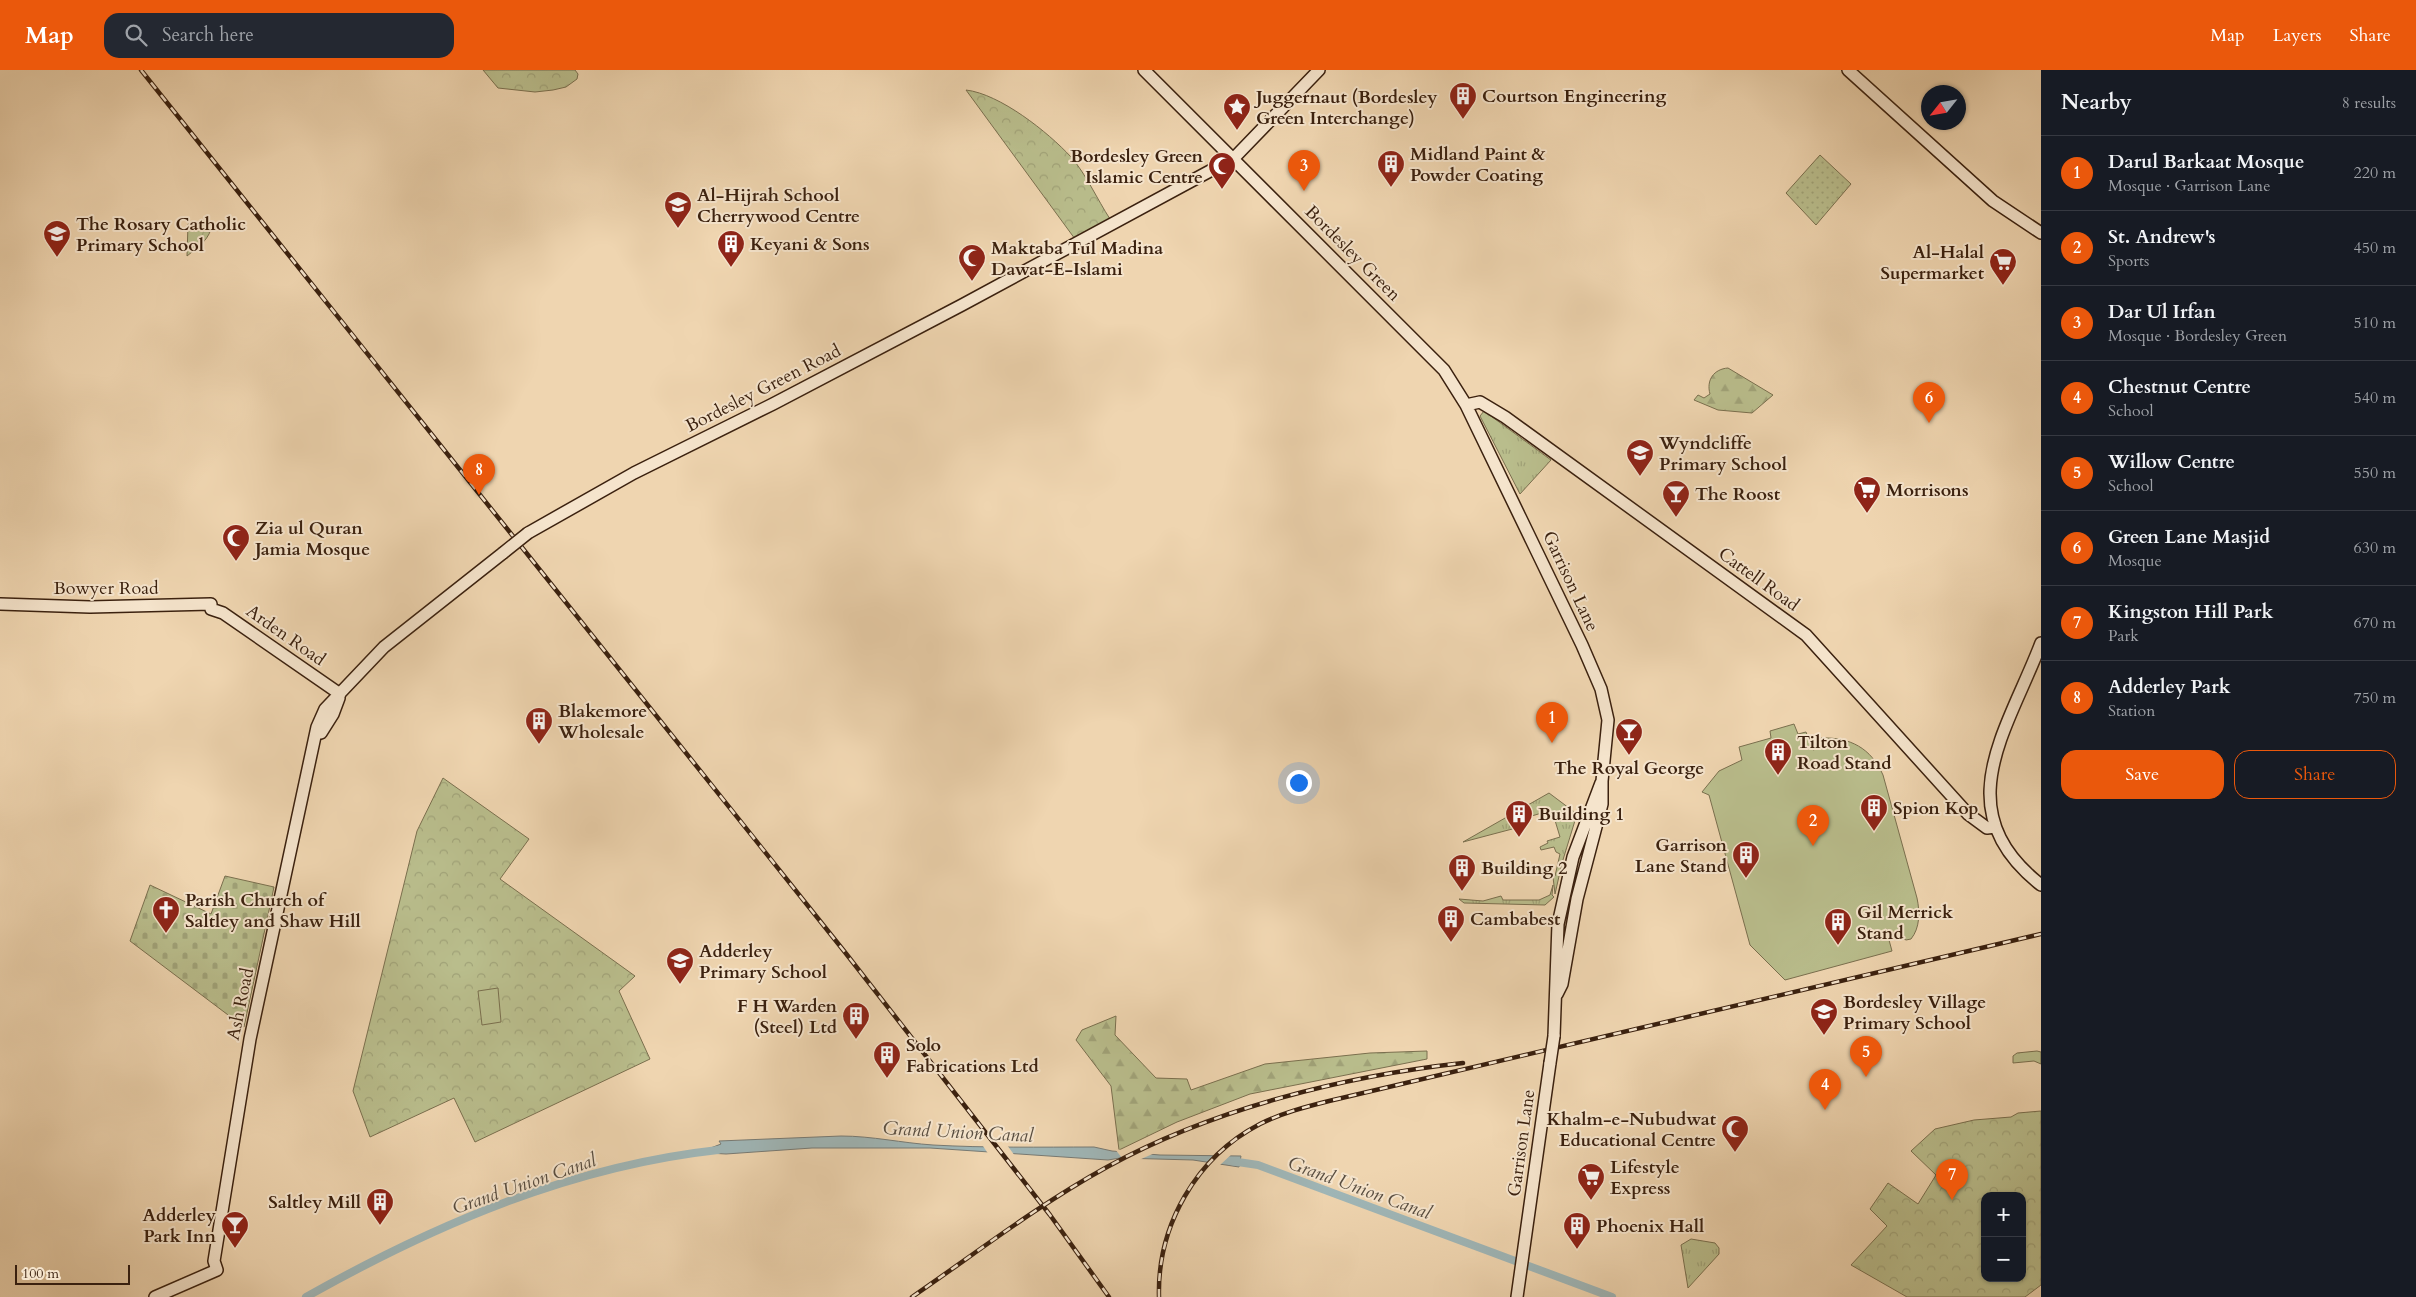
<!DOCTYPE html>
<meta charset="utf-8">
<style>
body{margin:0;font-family:Cardo,serif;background:#242831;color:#f1f3f6}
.controls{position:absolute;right:15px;bottom:15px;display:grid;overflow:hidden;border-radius:10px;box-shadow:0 1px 4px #0004}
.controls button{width:45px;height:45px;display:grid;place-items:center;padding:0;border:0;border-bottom:1px solid #363941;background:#171b24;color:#f1f3f6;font:25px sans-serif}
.compass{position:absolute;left:1921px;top:15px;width:45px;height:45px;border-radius:50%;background:#171b24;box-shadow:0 1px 4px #0004;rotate:239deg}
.scale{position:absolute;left:15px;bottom:12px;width:115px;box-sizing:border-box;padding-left:5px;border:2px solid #3b210f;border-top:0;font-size:14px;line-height:18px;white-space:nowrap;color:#3b210f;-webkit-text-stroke:4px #f5e4cc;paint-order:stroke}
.you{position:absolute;left:1298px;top:712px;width:18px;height:18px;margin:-12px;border:4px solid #fff;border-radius:50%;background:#1a73e8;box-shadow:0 0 0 8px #1a73e833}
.badge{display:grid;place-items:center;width:32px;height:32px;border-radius:50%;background:#ea580c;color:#fff;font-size:16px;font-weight:700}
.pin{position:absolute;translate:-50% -41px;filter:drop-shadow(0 1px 2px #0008)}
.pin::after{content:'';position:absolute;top:26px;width:18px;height:15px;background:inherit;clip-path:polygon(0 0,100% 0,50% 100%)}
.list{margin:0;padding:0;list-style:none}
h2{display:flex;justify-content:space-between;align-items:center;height:65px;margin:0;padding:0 20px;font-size:21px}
h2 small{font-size:16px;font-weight:400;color:#9ea1a6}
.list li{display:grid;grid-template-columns:32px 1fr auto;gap:15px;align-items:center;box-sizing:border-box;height:75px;padding:0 20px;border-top:1px solid #363941}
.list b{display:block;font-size:19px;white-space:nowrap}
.list p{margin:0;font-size:16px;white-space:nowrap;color:#9ea1a6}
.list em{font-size:16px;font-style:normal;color:#9ea1a6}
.actions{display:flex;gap:10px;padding:15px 20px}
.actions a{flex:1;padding:11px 0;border:1px solid #ea580c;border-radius:15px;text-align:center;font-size:18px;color:#ea580c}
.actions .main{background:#ea580c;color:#fff}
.icon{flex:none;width:28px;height:28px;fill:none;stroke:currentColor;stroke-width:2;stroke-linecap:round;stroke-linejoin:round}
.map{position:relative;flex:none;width:2041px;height:1227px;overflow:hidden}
header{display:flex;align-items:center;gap:30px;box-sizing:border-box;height:70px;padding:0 25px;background:#ea580c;color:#fff}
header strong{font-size:24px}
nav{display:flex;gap:28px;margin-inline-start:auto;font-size:18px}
.search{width:350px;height:45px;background:#242831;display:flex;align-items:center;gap:12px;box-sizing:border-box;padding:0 18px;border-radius:15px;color:#9ea1a6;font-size:19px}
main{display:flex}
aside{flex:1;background:#171b24}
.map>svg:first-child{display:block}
.grass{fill:url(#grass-tufts);stroke:#7a6f4e}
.forest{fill:url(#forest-firs);stroke:#7a6f4e}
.cemetery{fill:url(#cemetery-stones);stroke:#7a6f4e}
.park{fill:url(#park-crowns);stroke:#7a6f4e;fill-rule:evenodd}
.garden{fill:url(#garden-dots);stroke:#7a6f4e}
.pitch{fill:#b9bd8c;stroke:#7a6f4e}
.water{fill:#9fb6b7;stroke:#777a74}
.pier{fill:#efd5b0}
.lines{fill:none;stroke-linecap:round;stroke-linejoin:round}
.canal{stroke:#9fb6b7;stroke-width:8}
.secondary-casing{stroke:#3b210f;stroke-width:14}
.secondary{stroke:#f5e4cc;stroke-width:11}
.rail-casing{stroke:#3b210f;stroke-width:4.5}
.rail{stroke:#f5e4cc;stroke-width:2.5;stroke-dasharray:8;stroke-linecap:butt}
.secondary-bridge-casing{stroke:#3b210f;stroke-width:14;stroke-linecap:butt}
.secondary-bridge{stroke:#f5e4cc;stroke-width:11}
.labels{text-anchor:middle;stroke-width:4;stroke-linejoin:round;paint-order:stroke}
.poi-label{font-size:18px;font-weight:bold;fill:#3b210f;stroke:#f5e4cc;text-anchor:start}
.street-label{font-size:18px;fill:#3b210f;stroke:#f5e4cc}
.water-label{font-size:19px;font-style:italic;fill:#594e41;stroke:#f5e4cc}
</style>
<header>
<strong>Map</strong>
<div class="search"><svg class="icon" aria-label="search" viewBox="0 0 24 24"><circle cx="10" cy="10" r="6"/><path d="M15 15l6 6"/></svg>Search here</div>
<nav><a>Map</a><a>Layers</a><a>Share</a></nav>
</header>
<main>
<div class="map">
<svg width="2041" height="1227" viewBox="0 0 2041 1227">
<defs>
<pattern id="grass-tufts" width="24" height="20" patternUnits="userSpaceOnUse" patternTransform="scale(1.25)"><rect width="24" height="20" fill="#b9bd8c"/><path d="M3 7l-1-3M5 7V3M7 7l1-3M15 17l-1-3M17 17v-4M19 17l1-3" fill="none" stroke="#a0a278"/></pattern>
<pattern id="forest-firs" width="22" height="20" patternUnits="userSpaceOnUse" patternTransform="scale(1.25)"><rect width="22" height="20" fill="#b9bd8c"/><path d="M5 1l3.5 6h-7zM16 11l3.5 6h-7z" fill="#a0a278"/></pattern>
<pattern id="cemetery-stones" width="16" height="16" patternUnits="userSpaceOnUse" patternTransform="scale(1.25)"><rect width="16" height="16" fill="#b9bd8c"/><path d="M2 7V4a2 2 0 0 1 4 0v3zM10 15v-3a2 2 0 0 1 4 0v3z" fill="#a0a278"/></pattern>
<pattern id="park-crowns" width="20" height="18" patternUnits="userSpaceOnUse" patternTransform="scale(1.25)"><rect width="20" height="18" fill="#b9bd8c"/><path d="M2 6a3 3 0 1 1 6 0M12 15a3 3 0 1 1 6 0" fill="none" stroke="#a0a278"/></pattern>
<pattern id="garden-dots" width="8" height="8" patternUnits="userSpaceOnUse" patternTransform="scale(1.25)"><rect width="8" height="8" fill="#b9bd8c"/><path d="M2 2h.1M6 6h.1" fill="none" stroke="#a0a278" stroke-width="1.8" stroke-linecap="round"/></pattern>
</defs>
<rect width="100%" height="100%" fill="#efd5b0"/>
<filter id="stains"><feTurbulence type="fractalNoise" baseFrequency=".004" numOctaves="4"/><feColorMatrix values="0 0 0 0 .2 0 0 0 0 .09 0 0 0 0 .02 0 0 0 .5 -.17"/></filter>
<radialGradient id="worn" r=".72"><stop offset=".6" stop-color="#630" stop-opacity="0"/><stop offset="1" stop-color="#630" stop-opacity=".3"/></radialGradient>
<path class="grass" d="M 1484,341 L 1551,390 L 1520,424 L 1480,346 Z
M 1549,723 L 1577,744 L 1562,793 L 1555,824 L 1553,807 L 1555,806 L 1560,784 L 1556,782 L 1554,777 L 1541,780 L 1540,777 L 1548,773 L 1547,771 L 1560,767 L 1554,747 L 1547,749 L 1545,742 L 1515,751 L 1516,758 L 1463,772 Z
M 1553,815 L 1552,825 L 1554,827 L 1545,835 L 1464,833 L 1459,829 L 1483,831 L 1501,826 L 1503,830 L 1539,830 L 1550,825 Z
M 2037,981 L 2041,982 L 2041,994 L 2034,991 L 2013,993 L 2013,986 L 2017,983 Z
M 1691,1169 L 1715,1173 L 1719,1178 L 1719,1184 L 1688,1218 L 1681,1175 Z"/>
<path class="forest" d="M 1728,298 L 1773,325 L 1752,343 L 1718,340 L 1694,330 L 1698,325 L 1704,328 L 1710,324 C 1706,310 1714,299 1728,298 Z
M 1116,946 L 1115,965 L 1156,1008 L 1187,1009 L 1191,1020 L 1265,994 L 1370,983 L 1427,981 L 1427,989 L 1250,1024 L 1177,1052 L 1119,1080 L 1111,1016 L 1076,970 L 1082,960 Z"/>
<path class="cemetery" d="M 225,806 L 274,817 L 244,957 L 130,871 L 150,815 L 211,844 Z"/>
<path class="park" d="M 483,0 L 575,0 L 578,4 L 577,9 L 566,17 L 553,20 L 535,22 L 498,18 Z
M 966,20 C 1000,24 1048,62 1071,87 C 1086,104 1097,129 1110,149 L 1075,169 Z
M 212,153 C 211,169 198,177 187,186 L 188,154 Z
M 443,708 L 529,769 L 500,809 L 635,906 L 619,921 L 650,989 L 475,1072 L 454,1028 L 370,1067 L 353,1021 L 417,761 Z
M 2041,1041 L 2041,1215 L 2025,1227 L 1907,1227 L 1851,1195 L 1887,1156 L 1870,1139 L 1888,1113 L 1918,1134 L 1936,1105 L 1911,1081 L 1935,1059 L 1974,1050 L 2011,1047 L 2018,1043 ZM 1985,1126 L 2022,1126 L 2022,1208 L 1985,1208 Z"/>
<path class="garden" d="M 1820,85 L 1851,114 L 1816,155 L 1786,123 Z"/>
<path class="pitch" d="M 1794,654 L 1798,664 L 1806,662 L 1813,680 L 1823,677 L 1821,668 C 1850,667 1871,678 1883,705 L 1917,828 C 1920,842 1920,858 1911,869 L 1906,870 L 1886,859 L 1892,881 L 1785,910 L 1750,875 L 1709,725 L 1702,722 L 1719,701 L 1742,690 L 1739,677 L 1771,668 L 1770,661 Z
M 498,918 L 501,952 L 482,955 L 478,921 Z"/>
<path class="water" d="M 841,1066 C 872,1066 902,1073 933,1075 C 986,1078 1040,1077 1094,1077 L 1112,1081 L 1160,1085 L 1241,1086 L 1239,1097 L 1193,1090 L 1120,1088 L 1108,1090 L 930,1078 L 812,1078 L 726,1084 L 708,1083 L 708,1079 L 721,1074 L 719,1071 Z"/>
<path class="pier" d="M 981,1073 L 1007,1075 L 1015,1086 L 989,1085 Z
M 1115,1079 L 1136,1082 L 1157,1082 L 1139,1090 L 1116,1091 L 1122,1088 Z
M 1219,1083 L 1233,1083 L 1220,1095 L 1206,1095 Z"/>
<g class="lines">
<path class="canal" d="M 1231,1091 L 1258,1095 L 1612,1227
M 306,1227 C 434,1155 571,1096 718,1080"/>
<defs>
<path id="secondary" d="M 1144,0 L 1444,300 L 1466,335 L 1582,575 L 1601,619 L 1608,650 L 1602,711 L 1602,734 L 1577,829 L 1562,914 L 1557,924
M 1848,0 L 1993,131 L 2041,163
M 1466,335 L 1480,332 L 1505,347 L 1806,565 L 1968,744 L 1987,758 L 1995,757
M 528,463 L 634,403 L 773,334 L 962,235 L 1234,88 L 1319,0
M 0,534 L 90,537 L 211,534 L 211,539 L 223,543 L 340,624
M 2041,573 C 2008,660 1945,740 2041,815
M 321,663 L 333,644 L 339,628
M 1554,966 L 1558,854 L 1573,787 L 1601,713
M 155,1227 L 217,1200 L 214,1191 L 250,969 L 317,657 L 325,639 L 384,577 L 503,483
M 1517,1227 L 1550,993"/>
</defs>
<use href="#secondary" class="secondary-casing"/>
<use href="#secondary" class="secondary"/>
<defs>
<path id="rail" d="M 141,0 L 844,881 L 1050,1145 L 1109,1227
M 912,1227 C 976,1183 1038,1135 1107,1097 C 1212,1039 1344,1006 1463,993
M 1159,1227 C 1157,1156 1196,1087 1260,1054 C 1282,1043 1305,1037 1329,1031 L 2041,864"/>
</defs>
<use href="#rail" class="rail-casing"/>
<use href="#rail" class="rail"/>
<defs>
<path id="secondary-bridge" d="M 503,483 L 528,463
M 1550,993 L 1554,966"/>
</defs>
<use href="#secondary-bridge" class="secondary-bridge-casing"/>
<use href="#secondary-bridge" class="secondary-bridge"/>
</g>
<defs>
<symbol id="building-pin" viewBox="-11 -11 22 30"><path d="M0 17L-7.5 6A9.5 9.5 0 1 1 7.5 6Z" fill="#8f2418" stroke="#f5e4cc"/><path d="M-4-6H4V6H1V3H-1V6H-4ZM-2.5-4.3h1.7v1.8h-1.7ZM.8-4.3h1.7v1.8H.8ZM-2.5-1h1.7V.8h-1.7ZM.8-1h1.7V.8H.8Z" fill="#fff"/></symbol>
<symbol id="sight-pin" viewBox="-11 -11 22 30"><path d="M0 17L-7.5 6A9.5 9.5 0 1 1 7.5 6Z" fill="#8f2418" stroke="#f5e4cc"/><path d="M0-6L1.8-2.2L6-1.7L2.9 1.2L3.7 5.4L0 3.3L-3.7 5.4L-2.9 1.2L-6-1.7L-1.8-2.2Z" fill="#fff"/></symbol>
<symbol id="mosque-pin" viewBox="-11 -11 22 30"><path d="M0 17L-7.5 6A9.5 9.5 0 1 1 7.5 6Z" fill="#8f2418" stroke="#f5e4cc"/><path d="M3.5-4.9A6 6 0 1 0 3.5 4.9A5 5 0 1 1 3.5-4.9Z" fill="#fff"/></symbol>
<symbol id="school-pin" viewBox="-11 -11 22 30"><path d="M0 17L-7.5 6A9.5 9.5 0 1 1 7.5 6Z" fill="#8f2418" stroke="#f5e4cc"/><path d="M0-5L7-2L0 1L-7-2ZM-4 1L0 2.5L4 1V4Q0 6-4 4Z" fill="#fff"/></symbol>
<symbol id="supermarket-pin" viewBox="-11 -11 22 30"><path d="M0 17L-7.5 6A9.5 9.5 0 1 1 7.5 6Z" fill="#8f2418" stroke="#f5e4cc"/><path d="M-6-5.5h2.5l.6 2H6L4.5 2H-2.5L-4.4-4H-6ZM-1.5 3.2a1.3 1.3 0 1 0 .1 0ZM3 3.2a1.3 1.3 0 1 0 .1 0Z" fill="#fff"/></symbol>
<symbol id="bar-pin" viewBox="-11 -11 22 30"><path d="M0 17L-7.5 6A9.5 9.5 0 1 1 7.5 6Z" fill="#8f2418" stroke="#f5e4cc"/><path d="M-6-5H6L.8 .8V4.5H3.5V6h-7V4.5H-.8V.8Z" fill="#fff"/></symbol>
<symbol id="church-pin" viewBox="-11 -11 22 30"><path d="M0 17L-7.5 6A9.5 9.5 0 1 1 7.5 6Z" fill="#8f2418" stroke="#f5e4cc"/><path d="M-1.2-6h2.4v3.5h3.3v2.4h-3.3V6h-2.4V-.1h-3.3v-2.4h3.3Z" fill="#fff"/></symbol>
</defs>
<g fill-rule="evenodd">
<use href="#building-pin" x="1447" y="10" width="32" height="43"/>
<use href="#sight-pin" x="1221" y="21" width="32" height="43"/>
<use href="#building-pin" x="1375" y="78" width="32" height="43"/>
<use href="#mosque-pin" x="1206" y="80" width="32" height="43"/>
<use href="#school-pin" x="662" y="119" width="32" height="43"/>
<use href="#school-pin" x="41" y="148" width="32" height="43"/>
<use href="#building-pin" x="715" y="158" width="32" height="43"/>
<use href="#mosque-pin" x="956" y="172" width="32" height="43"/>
<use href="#supermarket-pin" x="1987" y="176" width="32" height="43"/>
<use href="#school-pin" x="1624" y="367" width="32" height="43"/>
<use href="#supermarket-pin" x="1851" y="404" width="32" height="43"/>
<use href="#bar-pin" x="1660" y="408" width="32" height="43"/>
<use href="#mosque-pin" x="220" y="452" width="32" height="43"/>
<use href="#building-pin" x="523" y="635" width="32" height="43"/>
<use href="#bar-pin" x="1613" y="646" width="32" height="43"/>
<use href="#building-pin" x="1762" y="666" width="32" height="43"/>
<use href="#building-pin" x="1858" y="722" width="32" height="43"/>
<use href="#building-pin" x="1503" y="728" width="32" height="43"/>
<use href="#building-pin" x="1730" y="769" width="32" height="43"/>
<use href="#building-pin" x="1446" y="782" width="32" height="43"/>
<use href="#church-pin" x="150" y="824" width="32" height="43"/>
<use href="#building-pin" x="1435" y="833" width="32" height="43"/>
<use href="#building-pin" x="1822" y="836" width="32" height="43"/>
<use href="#school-pin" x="664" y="875" width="32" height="43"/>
<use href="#school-pin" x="1808" y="926" width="32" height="43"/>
<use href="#building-pin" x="840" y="930" width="32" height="43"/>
<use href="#building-pin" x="871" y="969" width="32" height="43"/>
<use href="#mosque-pin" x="1719" y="1043" width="32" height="43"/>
<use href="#supermarket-pin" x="1575" y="1091" width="32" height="43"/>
<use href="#building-pin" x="364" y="1116" width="32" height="43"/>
<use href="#bar-pin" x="219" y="1139" width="32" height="43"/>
<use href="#building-pin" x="1561" y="1140" width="32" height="43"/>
</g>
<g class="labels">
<g class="poi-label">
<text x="1482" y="32">Courtson Engineering</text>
<text x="1256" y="33">Juggernaut (Bordesley<tspan x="1256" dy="21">Green Interchange)</tspan></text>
<text x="1410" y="90">Midland Paint &amp;<tspan x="1410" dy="21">Powder Coating</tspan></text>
<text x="1203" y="92" text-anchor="end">Bordesley Green<tspan x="1203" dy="21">Islamic Centre</tspan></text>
<text x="697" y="131">Al-Hijrah School<tspan x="697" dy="21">Cherrywood Centre</tspan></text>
<text x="76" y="160">The Rosary Catholic<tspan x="76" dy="21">Primary School</tspan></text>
<text x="750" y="180">Keyani &amp; Sons</text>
<text x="991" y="184">Maktaba Tul Madina<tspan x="991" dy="21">Dawat-E-Islami</tspan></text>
<text x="1984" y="188" text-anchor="end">Al-Halal<tspan x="1984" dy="21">Supermarket</tspan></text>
<text x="1659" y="379">Wyndcliffe<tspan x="1659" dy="21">Primary School</tspan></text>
<text x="1886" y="426">Morrisons</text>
<text x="1695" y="430">The Roost</text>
<text x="255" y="464">Zia ul Quran<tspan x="255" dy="21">Jamia Mosque</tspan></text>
<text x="558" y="647">Blakemore<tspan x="558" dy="21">Wholesale</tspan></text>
<text x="1797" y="678">Tilton<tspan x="1797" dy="21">Road Stand</tspan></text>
<text x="1629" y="704" text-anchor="middle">The Royal George</text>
<text x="1893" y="744">Spion Kop</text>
<text x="1538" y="750">Building 1</text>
<text x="1727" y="781" text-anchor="end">Garrison<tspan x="1727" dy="21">Lane Stand</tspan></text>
<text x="1481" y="804">Building 2</text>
<text x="185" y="836">Parish Church of<tspan x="185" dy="21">Saltley and Shaw Hill</tspan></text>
<text x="1857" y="848">Gil Merrick<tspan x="1857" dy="21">Stand</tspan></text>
<text x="1470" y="855">Cambabest</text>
<text x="699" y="887">Adderley<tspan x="699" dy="21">Primary School</tspan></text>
<text x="1843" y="938">Bordesley Village<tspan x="1843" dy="21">Primary School</tspan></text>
<text x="837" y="942" text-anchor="end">F H Warden<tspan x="837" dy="21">(Steel) Ltd</tspan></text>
<text x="906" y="981">Solo<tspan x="906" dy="21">Fabrications Ltd</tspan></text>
<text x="1716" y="1055" text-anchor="end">Khalm-e-Nubudwat<tspan x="1716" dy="21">Educational Centre</tspan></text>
<text x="1610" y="1103">Lifestyle<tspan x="1610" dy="21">Express</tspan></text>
<text x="361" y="1138" text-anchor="end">Saltley Mill</text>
<text x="216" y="1151" text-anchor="end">Adderley<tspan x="216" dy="21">Park Inn</tspan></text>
<text x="1596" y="1162">Phoenix Hall</text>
</g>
<g class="street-label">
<text transform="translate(1353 183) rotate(45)" y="6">Bordesley Green</text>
<text transform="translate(763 318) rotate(-27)" y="6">Bordesley Green Road</text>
<text transform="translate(1759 509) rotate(36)" y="6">Cattell Road</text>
<text transform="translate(1571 511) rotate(65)" y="6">Garrison Lane</text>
<text x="106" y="524">Bowyer Road</text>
<text transform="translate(286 565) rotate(35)" y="6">Arden Road</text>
<text transform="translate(240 934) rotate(-78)" y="6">Ash Road</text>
<text transform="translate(1521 1073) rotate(-82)" y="6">Garrison Lane</text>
</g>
<g class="water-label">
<text transform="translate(958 1061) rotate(3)" y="7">Grand Union Canal</text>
<text transform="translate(524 1113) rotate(-19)" y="7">Grand Union Canal</text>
<text transform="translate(1360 1117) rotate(20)" y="7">Grand Union Canal</text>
</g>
</g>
<rect width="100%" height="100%" filter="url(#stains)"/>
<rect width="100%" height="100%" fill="url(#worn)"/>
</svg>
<div class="controls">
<button>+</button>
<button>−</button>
</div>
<svg class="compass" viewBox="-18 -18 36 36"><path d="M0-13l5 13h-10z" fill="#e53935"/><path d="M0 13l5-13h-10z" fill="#9ea1a6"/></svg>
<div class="scale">100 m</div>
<div class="you"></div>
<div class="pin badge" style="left:1552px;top:673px">1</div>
<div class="pin badge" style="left:1813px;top:776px">2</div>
<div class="pin badge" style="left:1304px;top:121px">3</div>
<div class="pin badge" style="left:1825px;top:1040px">4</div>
<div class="pin badge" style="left:1866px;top:1007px">5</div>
<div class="pin badge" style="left:1929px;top:353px">6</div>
<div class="pin badge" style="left:1952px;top:1130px">7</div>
<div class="pin badge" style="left:479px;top:425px">8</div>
</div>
<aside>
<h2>Nearby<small>8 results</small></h2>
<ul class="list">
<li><span class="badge">1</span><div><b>Darul Barkaat Mosque</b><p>Mosque · Garrison Lane</p></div><em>220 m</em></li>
<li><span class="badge">2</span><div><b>St. Andrew's</b><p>Sports</p></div><em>450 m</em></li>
<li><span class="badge">3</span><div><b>Dar Ul Irfan</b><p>Mosque · Bordesley Green</p></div><em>510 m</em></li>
<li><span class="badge">4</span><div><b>Chestnut Centre</b><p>School</p></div><em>540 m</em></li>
<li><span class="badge">5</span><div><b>Willow Centre</b><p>School</p></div><em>550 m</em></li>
<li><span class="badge">6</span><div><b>Green Lane Masjid</b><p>Mosque</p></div><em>630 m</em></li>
<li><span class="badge">7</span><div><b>Kingston Hill Park</b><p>Park</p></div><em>670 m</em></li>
<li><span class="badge">8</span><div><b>Adderley Park</b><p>Station</p></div><em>750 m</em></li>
</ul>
<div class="actions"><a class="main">Save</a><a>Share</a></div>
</aside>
</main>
